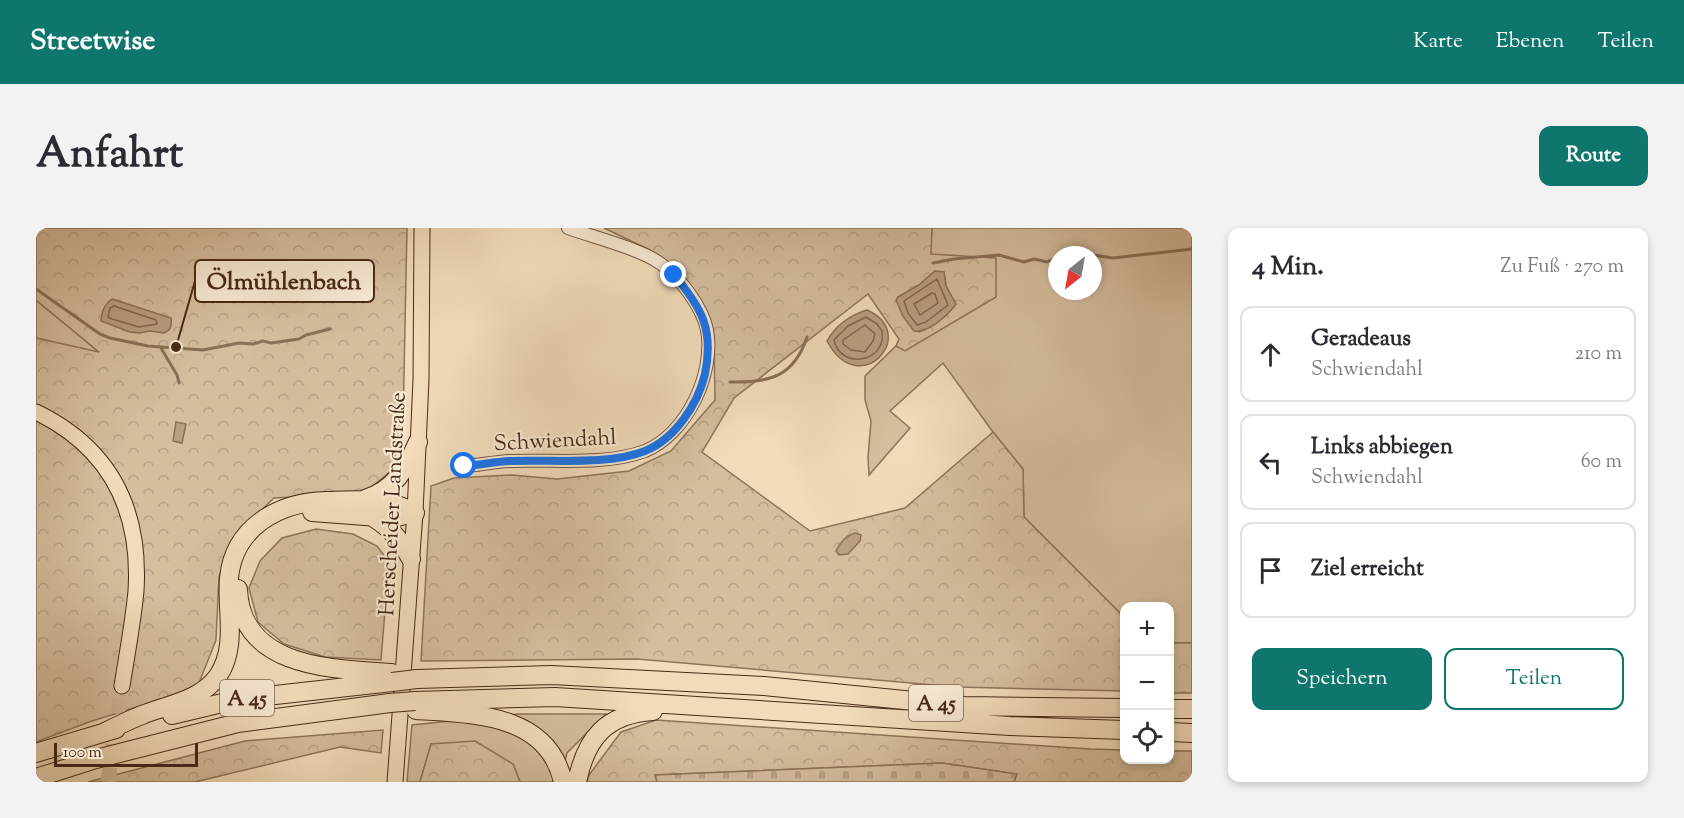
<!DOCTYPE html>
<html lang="de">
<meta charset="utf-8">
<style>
body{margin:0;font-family:"Sorts Mill Goudy",serif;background:#f2f2f3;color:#2b2b33}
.controls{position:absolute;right:18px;bottom:18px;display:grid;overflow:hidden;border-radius:12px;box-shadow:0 3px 9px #0003}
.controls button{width:54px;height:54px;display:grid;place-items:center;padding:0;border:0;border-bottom:2px solid #e1e1e2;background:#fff;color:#2b2b33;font:30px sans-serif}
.compass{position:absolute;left:1012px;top:18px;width:54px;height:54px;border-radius:50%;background:#fff;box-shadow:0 3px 9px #0003;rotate:211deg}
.scale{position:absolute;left:18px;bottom:15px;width:144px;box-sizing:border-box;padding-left:6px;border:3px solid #492916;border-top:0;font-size:16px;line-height:21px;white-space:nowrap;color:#492916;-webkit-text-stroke:4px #f7e8d2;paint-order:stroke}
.stop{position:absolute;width:18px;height:18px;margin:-14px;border:4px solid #1a73e8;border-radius:50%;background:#fff}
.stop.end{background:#1a73e8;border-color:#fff;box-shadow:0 2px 6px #0008}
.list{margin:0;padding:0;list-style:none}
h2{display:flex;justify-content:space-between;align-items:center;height:78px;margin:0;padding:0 24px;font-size:26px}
h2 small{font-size:20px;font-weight:400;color:#7c7c81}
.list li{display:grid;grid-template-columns:39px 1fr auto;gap:18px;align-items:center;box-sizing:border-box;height:96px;margin:0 12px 12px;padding:0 12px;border:2px solid #e1e1e2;border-radius:12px}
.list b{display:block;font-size:22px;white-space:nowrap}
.list p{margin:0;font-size:20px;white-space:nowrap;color:#7c7c81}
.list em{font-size:20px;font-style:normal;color:#7c7c81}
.actions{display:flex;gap:12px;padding:18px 24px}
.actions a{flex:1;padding:14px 0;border:2px solid #0f766e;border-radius:12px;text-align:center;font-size:21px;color:#0f766e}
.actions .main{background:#0f766e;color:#fff}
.icon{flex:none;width:33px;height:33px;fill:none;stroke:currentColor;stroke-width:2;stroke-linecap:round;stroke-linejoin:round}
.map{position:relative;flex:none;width:1156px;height:554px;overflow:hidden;border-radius:12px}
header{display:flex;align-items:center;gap:36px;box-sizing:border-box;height:84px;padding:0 30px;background:#0f766e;color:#fff}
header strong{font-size:28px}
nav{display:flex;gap:33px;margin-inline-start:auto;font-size:21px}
.intro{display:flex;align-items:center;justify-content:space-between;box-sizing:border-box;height:144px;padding:0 36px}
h1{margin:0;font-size:42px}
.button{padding:15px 27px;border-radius:12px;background:#0f766e;color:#fff;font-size:21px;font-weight:700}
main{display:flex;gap:36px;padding:0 36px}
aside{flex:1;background:#fff;border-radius:12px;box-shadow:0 3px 9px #0003}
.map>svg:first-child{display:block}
.green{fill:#d5bd9e;stroke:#8f735a;stroke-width:1.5;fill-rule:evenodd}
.forest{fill:url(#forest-crowns);stroke:#8f735a;stroke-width:1.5;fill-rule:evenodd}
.cemetery{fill:url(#cemetery-stones);stroke:#8f735a;stroke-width:1.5}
.water{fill:#b99e82;stroke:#8c6f57;stroke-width:1.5}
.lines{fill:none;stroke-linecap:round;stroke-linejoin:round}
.shore{stroke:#81644c;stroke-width:1.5}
.stream{stroke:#8c6f57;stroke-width:3}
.major-tunnel{stroke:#d0b799;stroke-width:15;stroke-dasharray:15 8;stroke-linecap:butt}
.minor-casing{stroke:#73563f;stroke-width:14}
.major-casing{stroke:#492916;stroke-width:17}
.highway-casing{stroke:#492916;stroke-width:20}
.minor{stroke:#f7e8d2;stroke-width:12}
.major{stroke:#f2dbba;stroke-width:15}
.highway{stroke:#f2dbba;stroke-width:18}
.highway-bridge-casing{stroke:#492916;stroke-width:20;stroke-linecap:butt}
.highway-bridge{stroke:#f2dbba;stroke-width:18}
.route{stroke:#1a73e8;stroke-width:8}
.labels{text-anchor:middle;stroke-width:4.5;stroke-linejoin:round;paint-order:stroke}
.shield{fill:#f7e8d2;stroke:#7d624e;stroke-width:1.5}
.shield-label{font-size:21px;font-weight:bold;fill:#492916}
.street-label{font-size:22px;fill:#492916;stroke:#f7e8d2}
.leader{fill:none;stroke:#492916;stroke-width:2}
.callout-dot{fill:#492916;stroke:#f7e8d2;stroke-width:2}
.callout{fill:#f7e8d2;stroke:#492916;stroke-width:2}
.callout-label{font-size:24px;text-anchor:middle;font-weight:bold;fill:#492916}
</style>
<header>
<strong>Streetwise</strong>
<nav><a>Karte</a><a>Ebenen</a><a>Teilen</a></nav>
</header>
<div class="intro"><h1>Anfahrt</h1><a class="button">Route</a></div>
<main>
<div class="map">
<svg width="1156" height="554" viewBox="0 0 1156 554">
<defs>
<pattern id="forest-crowns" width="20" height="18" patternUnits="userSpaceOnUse" patternTransform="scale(1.5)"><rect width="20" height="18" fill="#d5bd9e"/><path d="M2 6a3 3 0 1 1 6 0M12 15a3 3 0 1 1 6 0" fill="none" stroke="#b8a287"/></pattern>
<pattern id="cemetery-stones" width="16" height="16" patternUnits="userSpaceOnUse" patternTransform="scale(1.5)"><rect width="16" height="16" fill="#d5bd9e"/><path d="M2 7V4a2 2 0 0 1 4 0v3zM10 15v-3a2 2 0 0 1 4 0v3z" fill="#b8a287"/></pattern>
</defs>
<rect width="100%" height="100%" fill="#f2dbba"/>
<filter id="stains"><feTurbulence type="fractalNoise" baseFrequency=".00333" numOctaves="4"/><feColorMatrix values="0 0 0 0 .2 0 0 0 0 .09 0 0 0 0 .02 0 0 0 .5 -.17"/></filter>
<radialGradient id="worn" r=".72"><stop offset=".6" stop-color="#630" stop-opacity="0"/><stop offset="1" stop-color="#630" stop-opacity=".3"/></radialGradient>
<path class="green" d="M 896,0 L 1156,0 L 1156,415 L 1134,415 L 1134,379 L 1088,379 L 1088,389 L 988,289 L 987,241 L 957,204 L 907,135 L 854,183 L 874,200 L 833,247 L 832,230 L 835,193 L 829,172 L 829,148 L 860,118 L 869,122 L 894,26 ZM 1021,27 L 1057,27 L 1057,63 L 1021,63 Z
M 0,72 L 64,125 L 0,110 Z
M 482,486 L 570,486 L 531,525 L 524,554 L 484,554 L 477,536 L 395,516 L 384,554 L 371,554 L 376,497 Z"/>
<path class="forest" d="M 0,0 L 371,0 L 367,197 L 355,243 L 328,265 L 238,270 L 197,310 L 183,349 L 180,412 L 161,460 L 53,494 L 0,514 L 0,110 L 63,124 L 0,72 Z
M 568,0 L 896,0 L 895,26 L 960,30 L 960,69 L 869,123 L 860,118 L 863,111 L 832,66 L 698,170 L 666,224 L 774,303 L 869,280 L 957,204 L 987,241 L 988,289 L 1088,389 L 1088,463 L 921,459 L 601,431 L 385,433 L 395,258 L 418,250 L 476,247 L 521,251 L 593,243 L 635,223 L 679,172 L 678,111 L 669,81 L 645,48 L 614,22 ZM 899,43 L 909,50 L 910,58 L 919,76 C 911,88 897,98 883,104 L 862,69 L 883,57 Z
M 280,301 L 317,306 L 341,318 L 353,334 L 345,432 L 289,429 L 248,416 L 222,394 L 213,360 L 224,333 L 246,310 Z
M 1134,415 L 1156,415 L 1156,465 L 1134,465 Z
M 620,492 L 1054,521 L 1088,522 L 1088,532 L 1134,532 L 1134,523 L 1156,523 L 1156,554 L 978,554 L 980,546 L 906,535 L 619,547 L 621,554 L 551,554 L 553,547 L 585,504 Z
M 347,502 L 345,525 L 304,519 L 159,554 L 52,554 L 209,513 Z
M 439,513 L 477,536 L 484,554 L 384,554 L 395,516 Z"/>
<path class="cemetery" d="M 906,535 L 981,546 L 978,554 L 621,554 L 619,547 Z"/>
<path class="water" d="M 899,43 L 908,44 L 910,58 L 920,76 C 912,87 893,105 878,103 L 867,88 L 860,72 L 862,69 L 883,57 Z
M 76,71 L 135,90 C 136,98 135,102 128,105 L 114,103 L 104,105 L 94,104 L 65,93 C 66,83 68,77 76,71 Z
M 831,82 C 885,106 823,174 791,113 C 799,98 814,87 831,82 Z
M 140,194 L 150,196 L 146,215 L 137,213 Z
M 819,305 L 825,307 L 824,313 L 812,326 L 803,327 L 800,323 C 804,315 811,307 819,305 Z"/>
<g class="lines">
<path class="shore" d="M 901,51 L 912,77 L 890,94 L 881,97 L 872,85 L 868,73 Z
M 896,65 L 899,66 L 902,75 L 884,87 L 878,76 Z
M 78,78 L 120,92 L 121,96 L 103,99 L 76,91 L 72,89 L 74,80 Z
M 830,89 L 841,96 L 846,103 C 851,135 804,142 798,112 L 812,98 Z
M 829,97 L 839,106 L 837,113 L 829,124 L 815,122 L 807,116 L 807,112 Z"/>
<path class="stream" d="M 1037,27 L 1043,23 L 1055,27
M 1057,27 L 1077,30 L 1156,21
M 897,35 L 918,31 L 963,27 L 988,34 L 998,31 L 1011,34 L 1021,29
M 0,61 L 64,106 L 74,110 L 112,118 L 167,122 L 203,115 L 217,116 L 227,113 L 235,115 L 263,111 L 270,107 L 294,101
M 125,120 L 141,147 L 143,155
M 694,154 C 733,155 758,149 771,109"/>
<path class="major-tunnel" d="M 72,554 L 86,458"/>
<defs>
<path id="minor" d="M 428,238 C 443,237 458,234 473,233 C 516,231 568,238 609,223 C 651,206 679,145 671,102 C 667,80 643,48 625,36 C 605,21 557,9 532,0"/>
<path id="major" d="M 0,184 C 74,220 105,281 100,363 C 97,395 91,426 86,458
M 359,554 L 379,285 L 385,152 L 386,0"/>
<path id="highway" d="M 329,271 C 359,262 370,240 382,214
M 276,284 L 356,290 L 379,285
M 338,290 C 356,301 365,313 375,331
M 202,361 C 205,441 298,441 356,445
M 381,451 L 515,447 L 728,458 L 928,478 L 1088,480
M 379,473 L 519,469 L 974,498 L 1088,502
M 1134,481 L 1156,481
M 380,482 C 437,486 512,485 527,554
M 136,487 L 203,471 L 356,454
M 69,504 C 81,498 93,492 106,487 C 133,476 164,473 182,448 C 202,418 190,383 193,350 C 198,299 243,274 290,273 C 321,272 351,269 379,285
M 1134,504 L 1156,505
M 0,525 L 80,501
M 0,550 L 60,531 L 202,495 L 354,475
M 541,554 C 550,510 570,486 617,483"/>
</defs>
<use href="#minor" class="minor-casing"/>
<use href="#major" class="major-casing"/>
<use href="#highway" class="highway-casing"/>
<use href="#minor" class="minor"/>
<use href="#major" class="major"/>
<use href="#highway" class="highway"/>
<defs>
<path id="highway-bridge" d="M 356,454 L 381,451
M 354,475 L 379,473"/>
</defs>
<use href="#highway-bridge" class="highway-bridge-casing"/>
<use href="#highway-bridge" class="highway-bridge"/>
</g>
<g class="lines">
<path class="route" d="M 428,238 C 443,237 458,234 473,233 C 514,231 571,238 609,223 C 639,211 662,176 669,146 C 678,102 666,80 638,47"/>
</g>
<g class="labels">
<g class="shield">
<rect x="184" y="452" width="54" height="36" rx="4.5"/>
<rect x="873" y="457" width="54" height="36" rx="4.5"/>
</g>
<g class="shield-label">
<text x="211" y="477">A 45</text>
<text x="900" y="482">A 45</text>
</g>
<g class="street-label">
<text transform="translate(519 211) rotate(-3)" y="8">Schwiendahl</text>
<text transform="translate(355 276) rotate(-87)" y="8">Herscheider Landstraße</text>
</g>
</g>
<path class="leader" d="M140 119L159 53"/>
<circle class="callout-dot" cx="140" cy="119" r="6"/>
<rect class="callout" x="159" y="32" width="179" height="42" rx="6"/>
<g class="callout-label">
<text x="248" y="61">Ölmühlenbach</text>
</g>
<rect width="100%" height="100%" filter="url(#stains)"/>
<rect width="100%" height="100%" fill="url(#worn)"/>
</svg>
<div class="controls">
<button>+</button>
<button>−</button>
<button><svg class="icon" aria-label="locate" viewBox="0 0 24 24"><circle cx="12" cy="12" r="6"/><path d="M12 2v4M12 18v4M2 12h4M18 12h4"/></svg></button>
</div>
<svg class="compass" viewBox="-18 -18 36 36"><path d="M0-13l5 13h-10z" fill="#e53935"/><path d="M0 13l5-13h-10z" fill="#7c7c81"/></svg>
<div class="scale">100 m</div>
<div class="stop" style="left:428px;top:238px"></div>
<div class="stop end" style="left:638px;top:47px"></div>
</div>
<aside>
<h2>4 Min.<small>Zu Fuß · 270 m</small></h2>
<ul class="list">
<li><svg class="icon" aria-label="ahead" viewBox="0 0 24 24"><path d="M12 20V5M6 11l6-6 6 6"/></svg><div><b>Geradeaus</b><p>Schwiendahl</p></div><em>210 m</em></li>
<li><svg class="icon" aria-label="left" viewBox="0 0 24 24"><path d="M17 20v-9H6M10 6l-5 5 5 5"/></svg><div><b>Links abbiegen</b><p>Schwiendahl</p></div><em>60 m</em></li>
<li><svg class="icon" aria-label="arrive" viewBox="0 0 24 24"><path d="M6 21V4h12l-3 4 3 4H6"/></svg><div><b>Ziel erreicht</b></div></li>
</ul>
<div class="actions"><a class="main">Speichern</a><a>Teilen</a></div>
</aside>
</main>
